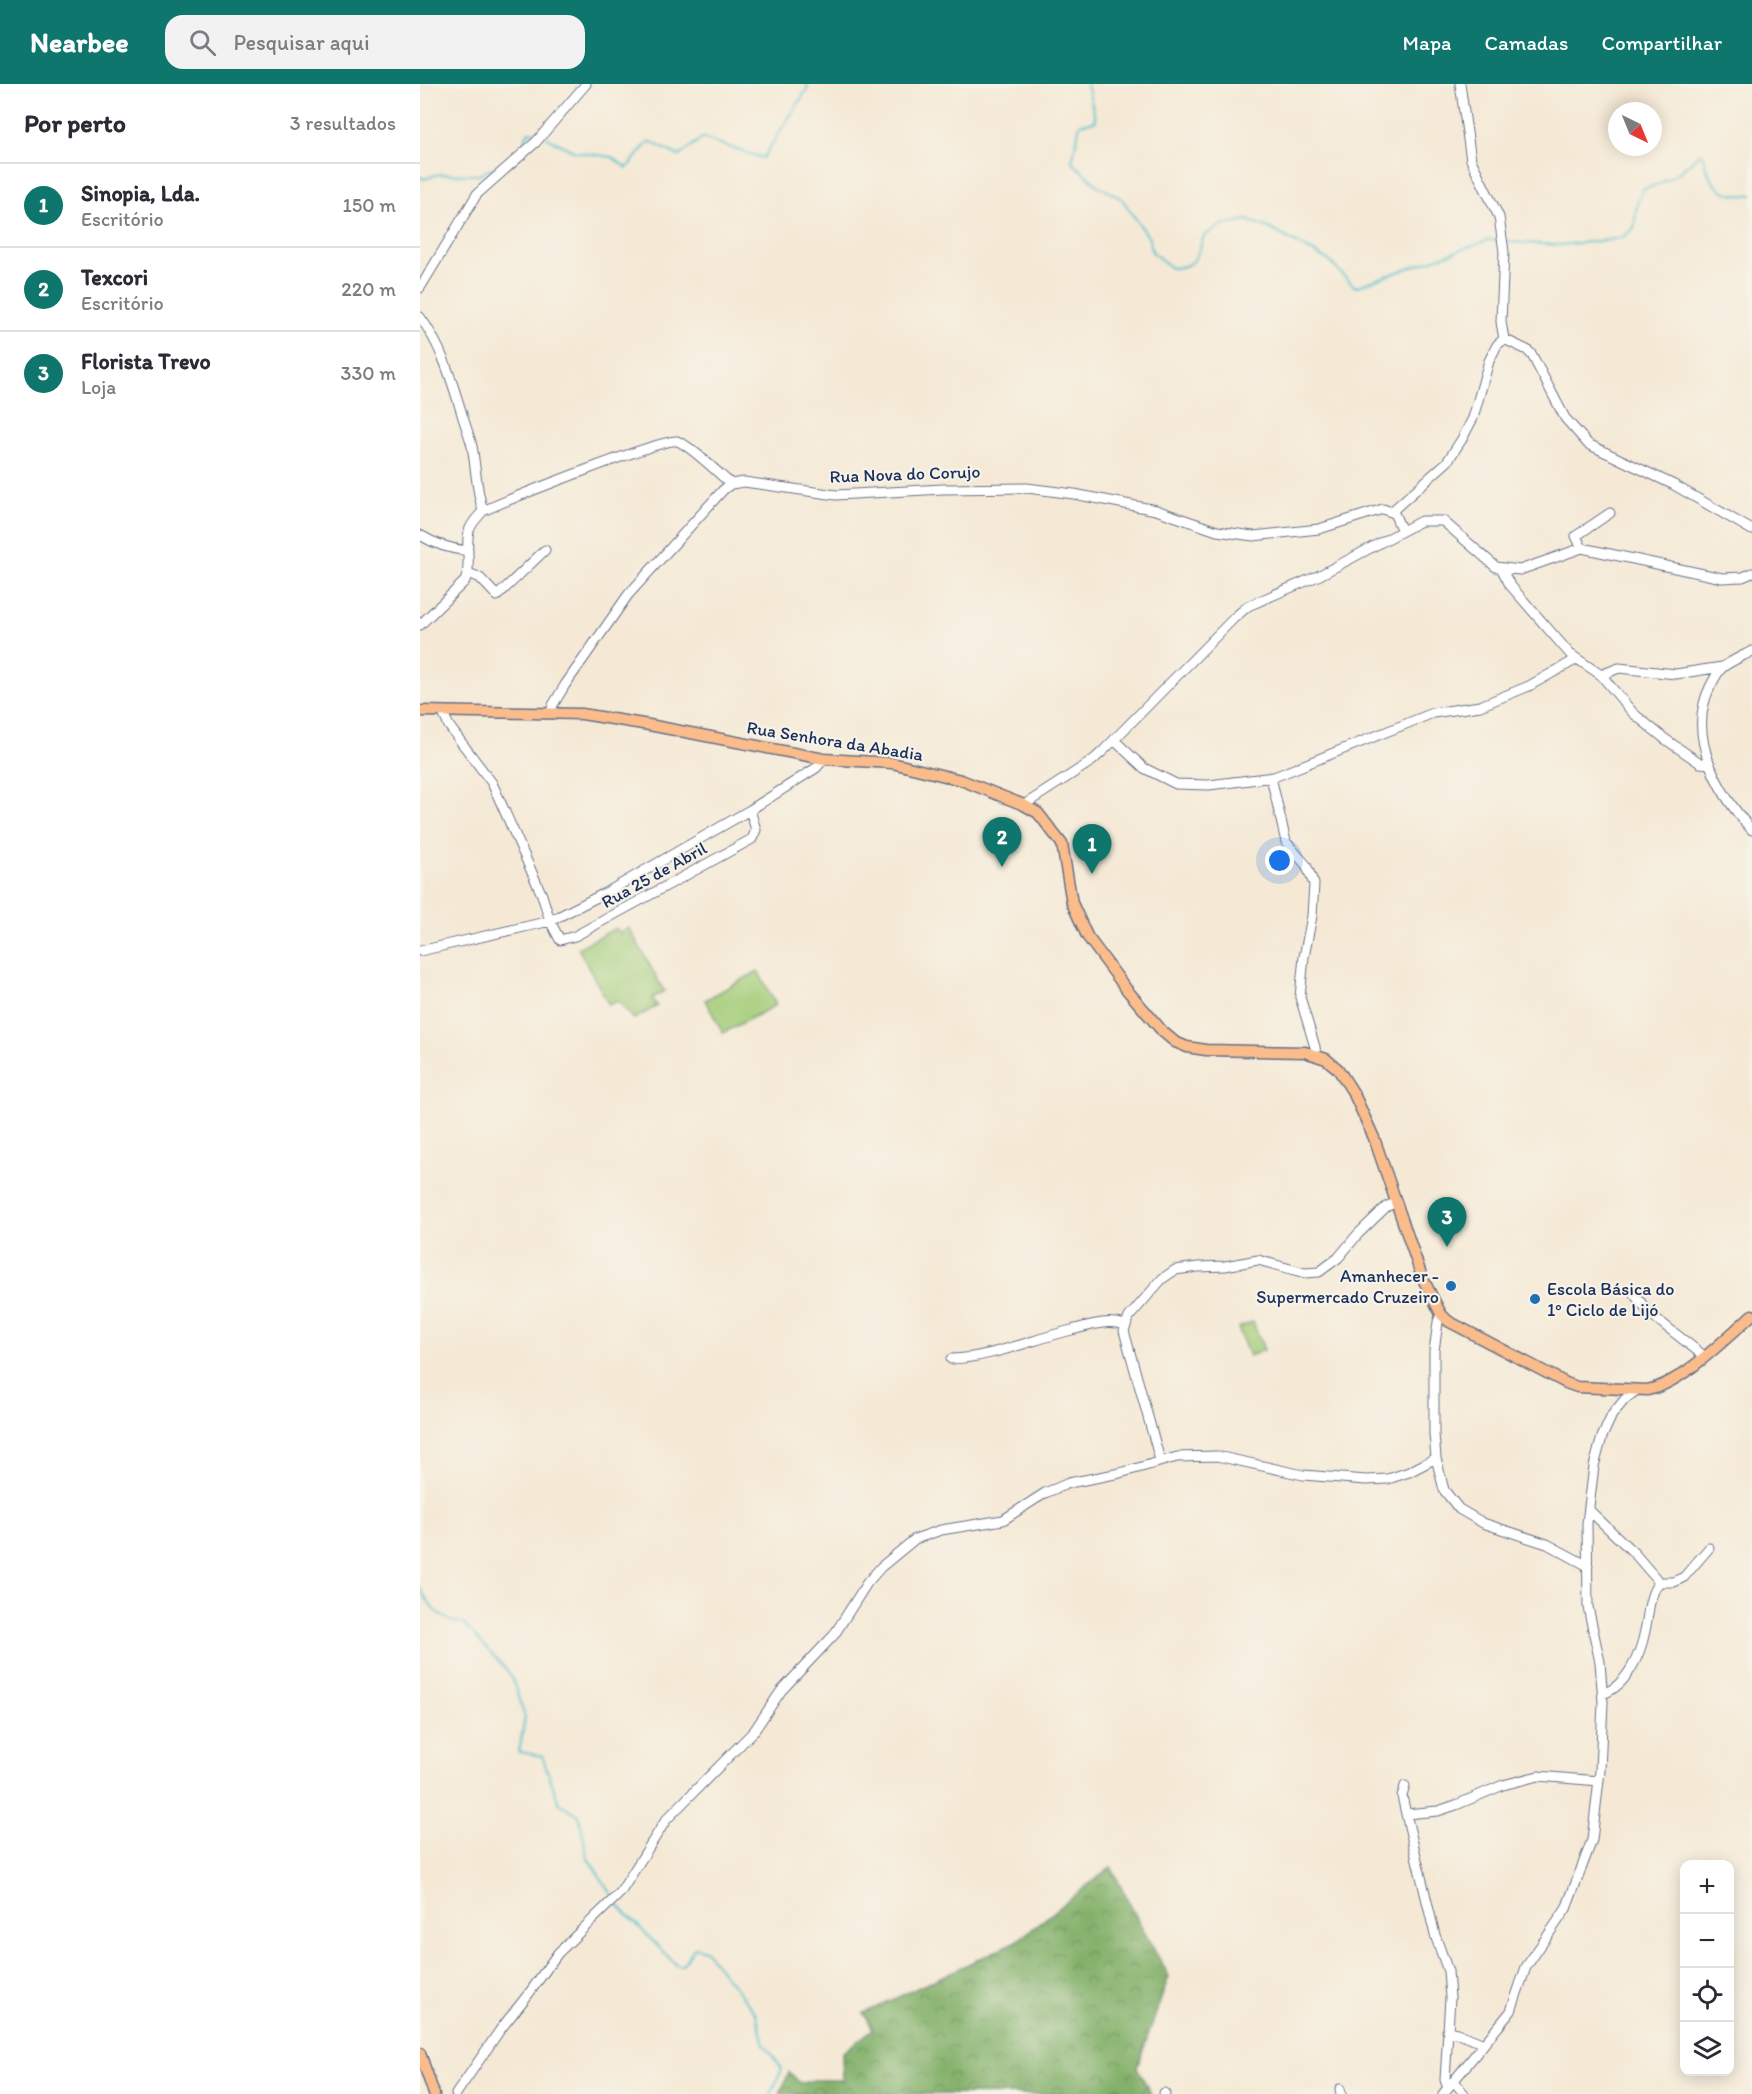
<!DOCTYPE html>
<html lang="pt">
<meta charset="utf-8">
<style>
body{margin:0;font-family:Itim,sans-serif;background:#f2f2f3;color:#2b2b33}
.controls{position:absolute;right:18px;bottom:18px;display:grid;overflow:hidden;border-radius:12px;box-shadow:0 3px 15px #0003}
.controls button{width:54px;height:54px;display:grid;place-items:center;padding:0;border:0;border-bottom:2px solid #e1e1e2;background:#fff;color:#2b2b33;font:30px sans-serif}
.compass{position:absolute;left:1188px;top:18px;width:54px;height:54px;border-radius:50%;background:#fff;box-shadow:0 3px 15px #0003;rotate:137deg}
.you{position:absolute;left:860px;top:777px;width:21px;height:21px;margin:-15px;border:4px solid #fff;border-radius:50%;background:#1a73e8;box-shadow:0 0 0 9px #1a73e833}
.badge{display:grid;place-items:center;width:39px;height:39px;border-radius:50%;background:#0f766e;color:#fff;font-size:20px;font-weight:700}
.pin{position:absolute;translate:-50% -50px;filter:drop-shadow(0 2px 3px #0008)}
.pin::after{content:'';position:absolute;top:32px;width:21px;height:18px;background:inherit;clip-path:polygon(0 0,100% 0,50% 100%)}
.list{margin:0;padding:0;list-style:none}
h2{display:flex;justify-content:space-between;align-items:center;height:78px;margin:0;padding:0 24px;font-size:26px}
h2 small{font-size:20px;font-weight:400;color:#7c7c81}
.list li{display:grid;grid-template-columns:39px 1fr auto;gap:18px;align-items:center;box-sizing:border-box;height:84px;padding:0 24px;border-top:2px solid #e1e1e2}
.list b{display:block;font-size:22px;white-space:nowrap}
.list p{margin:0;font-size:20px;white-space:nowrap;color:#7c7c81}
.list em{font-size:20px;font-style:normal;color:#7c7c81}
.icon{flex:none;width:33px;height:33px;fill:none;stroke:currentColor;stroke-width:2;stroke-linecap:round;stroke-linejoin:round}
.map{position:relative;flex:none;width:1332px;height:2010px;overflow:hidden}
header{display:flex;align-items:center;gap:36px;box-sizing:border-box;height:84px;padding:0 30px;background:#0f766e;color:#fff}
header strong{font-size:28px}
nav{display:flex;gap:33px;margin-inline-start:auto;font-size:21px}
.search{width:420px;height:54px;background:#f2f2f3;display:flex;align-items:center;gap:15px;box-sizing:border-box;padding:0 21px;border-radius:18px;color:#7c7c81;font-size:22px}
main{display:flex}
aside{flex:1;background:#fff}
.map>svg:first-child{display:block}
.forest{fill:url(#forest-crowns);stroke:#4f7064;stroke-width:1.5}
.pitch{fill:#a4ce7a;stroke:#607e6c;stroke-width:1.5}
.lines{fill:none;stroke-linecap:round;stroke-linejoin:round}
.stream{stroke:#53c0cc;stroke-width:2}
.minor-casing{stroke:#677088;stroke-width:11}
.major-casing{stroke:#677088;stroke-width:13}
.minor{stroke:#fff;stroke-width:9}
.major{stroke:#fabc8b;stroke-width:10}
.poi-dot{fill:#1f6fb2;stroke:#f7f3e8;stroke-width:2}
.labels{text-anchor:middle;stroke-width:4.5;stroke-linejoin:round;paint-order:stroke}
.street-label{font-size:18px;fill:#1b2f5e;stroke:#f7f3e8}
.poi-label{font-size:18px;fill:#1b2f5e;stroke:#f7f3e8;text-anchor:end}
</style>
<header>
<strong>Nearbee</strong>
<div class="search"><svg class="icon" aria-label="search" viewBox="0 0 24 24"><circle cx="10" cy="10" r="6"/><path d="M15 15l6 6"/></svg>Pesquisar aqui</div>
<nav><a>Mapa</a><a>Camadas</a><a>Compartilhar</a></nav>
</header>
<main>
<aside>
<h2>Por perto<small>3 resultados</small></h2>
<ul class="list">
<li><span class="badge">1</span><div><b>Sinopia, Lda.</b><p>Escritório</p></div><em>150 m</em></li>
<li><span class="badge">2</span><div><b>Texcori</b><p>Escritório</p></div><em>220 m</em></li>
<li><span class="badge">3</span><div><b>Florista Trevo</b><p>Loja</p></div><em>330 m</em></li>
</ul>
</aside>
<div class="map">
<svg width="1332" height="2010" viewBox="0 0 1332 2010">
<defs>
<pattern id="forest-crowns" width="20" height="18" patternUnits="userSpaceOnUse" patternTransform="scale(1.5)"><rect width="20" height="18" fill="#83b16a"/><path d="M2 6a3 3 0 1 1 6 0M12 15a3 3 0 1 1 6 0" fill="none" stroke="#6a905a"/></pattern>
</defs>
<rect width="100%" height="100%" fill="#f7f3e8"/>
<filter id="ink" filterUnits="userSpaceOnUse"><feTurbulence type="fractalNoise" baseFrequency=".0167" numOctaves="2"/><feDisplacementMap in="SourceGraphic" scale="12" xChannelSelector="R" yChannelSelector="G"/><feConvolveMatrix kernelMatrix="1 2 1 2 8 2 1 2 1" color-interpolation-filters="sRGB"/></filter>
<filter id="wash" filterUnits="userSpaceOnUse"><feTurbulence type="fractalNoise" baseFrequency=".008" numOctaves="4" result="noise"/><feDisplacementMap in="SourceGraphic" scale="24" xChannelSelector="R" yChannelSelector="G"/><feGaussianBlur stdDeviation="1.35" result="paint"/><feColorMatrix in="noise" values="0 0 0 0 0 0 0 0 0 0 0 0 0 0 0 0 0 1.4 0 .05"/><feComposite in="paint" operator="in"/></filter>
<g filter="url(#wash)">
<rect width="100%" height="100%" fill="#f5e9d5"/>
<path class="forest" d="M 691,1783 L 722,1844 L 749,1892 L 717,1983 L 731,2010 L 360,2010 L 369,1988 L 381,2000 L 393,1996 L 423,1996 L 422,1969 L 453,1945 L 444,1929 L 597,1857 Z"/>
<path class="pitch" d="M 196,844 L 199,849 L 209,844 L 244,907 L 232,914 L 237,922 L 214,935 L 198,917 L 189,921 L 158,864 Z
M 338,887 L 356,921 L 303,949 L 285,916 Z
M 833,1238 L 844,1266 L 829,1272 L 818,1244 Z"/>
<g class="lines">
<path class="stream" d="M 667,0 L 676,37 L 660,40 L 652,78 L 677,101 L 702,115 L 729,154 L 732,168 L 751,184 C 776,184 777,173 784,152 L 802,141 L 827,136 L 849,144 L 908,176 L 935,203 L 1069,156 L 1080,157
M 126,53 L 155,68 L 192,73 L 207,84 L 229,57 L 259,72 L 282,54 L 343,74 L 388,4 L 386,0
M 0,93 L 4,95 L 19,90 L 59,91 L 90,75 L 102,62 L 109,47 L 118,49
M 1086,158 L 1139,161 L 1189,156 L 1203,153 L 1214,144 L 1217,120 L 1223,105 C 1247,99 1262,88 1279,70 L 1282,71 C 1288,91 1294,109 1318,111 C 1324,112 1327,110 1332,111
M 0,1505 L 14,1526 L 30,1537 L 44,1540 L 91,1591 L 105,1633 L 99,1668 L 122,1672 L 139,1719 L 159,1731 L 167,1773 L 193,1812
M 197,1820 L 256,1881 L 262,1881 L 275,1863 L 285,1866 L 336,1930 L 344,1960 L 362,1985 L 351,2010"/>
</g>
</g>
<g filter="url(#ink)">
<g class="lines">
<defs>
<path id="minor" d="M 1040,0 L 1051,76 L 1079,133 L 1084,168 L 1081,238 L 1084,255 L 1107,266 L 1112,271 L 1145,334 L 1168,360 L 1254,401 L 1332,446
M 0,204 L 57,110 L 116,58 L 166,0
M 0,233 C 21,261 31,294 41,327 C 44,338 49,350 52,362 C 56,384 56,405 63,427
M 971,428 L 1027,378 L 1042,355 L 1053,334 L 1069,277 L 1077,261 L 1084,255
M 0,451 C 16,461 30,465 48,467
M 1162,464 L 1156,452 L 1190,429
M 1081,484 L 1090,501 L 1150,570 L 1181,591 L 1213,629 L 1245,655 L 1280,679 L 1290,680
M 49,489 L 60,494 L 77,512 L 125,466
M 0,541 L 45,497 C 52,481 45,464 49,447 C 51,439 58,433 63,427 C 87,416 243,354 257,357 C 270,361 299,390 311,400 L 324,398 L 416,411 L 523,405 L 607,404 L 654,410 L 736,426 L 797,447 L 833,452 L 899,445 L 963,425 L 974,429 L 982,447
M 1332,567 C 1323,572 1311,577 1303,583 C 1297,588 1294,596 1290,603 C 1266,652 1298,709 1332,746
M 1181,591 L 1199,584 L 1256,590 L 1302,583
M 131,628 L 133,621 L 145,601 L 208,511 L 303,406 L 311,400
M 23,629 L 29,642 L 72,699 L 122,811 L 130,837 L 140,856 L 155,852 L 332,755 L 336,746 L 330,726
M 694,656 L 724,684 L 756,700 L 789,701 L 854,693 L 1013,629 L 1060,622 L 1109,602 L 1157,575
M 851,693 L 866,758 L 886,781 L 894,800 L 892,832 L 884,873 L 880,913 L 895,963 L 896,971
M 604,721 L 672,677 L 683,667 L 814,534 L 828,522 L 900,491 L 1001,437 L 1023,437 L 1076,483 L 1100,486 L 1162,464 L 1302,494 L 1323,493 L 1332,489
M 0,867 L 130,837 L 189,807 L 330,726 L 396,684 L 404,675
M 1214,1210 L 1229,1229 L 1284,1272
M 1021,1230 L 1018,1238 L 1014,1267 L 1014,1350 L 1016,1374 L 1024,1406 L 1039,1425 L 1063,1439 L 1127,1460 L 1168,1482
M 531,1275 C 569,1274 614,1255 652,1246 C 671,1241 687,1235 706,1241
M 740,1376 L 704,1247 L 709,1233 L 742,1195 L 755,1186 L 778,1183 L 805,1182 L 838,1176 L 885,1189 L 899,1188 L 918,1174 L 938,1150 L 966,1123 L 976,1118
M 1169,1426 L 1215,1470 L 1239,1498
M 1183,1610 C 1207,1601 1220,1572 1225,1547 C 1229,1529 1228,1513 1239,1498 L 1254,1498 L 1264,1493 L 1289,1464
M 985,1702 L 982,1712 L 986,1730
M 1027,1947 L 1037,1949 L 1064,1960
M 1034,1997 L 1044,2010
M 1028,2004 L 1025,1996 L 1030,1914 L 1028,1887 L 1015,1851 L 986,1730 L 1018,1727 L 1036,1721 L 1083,1701 L 1118,1692 L 1179,1697
M 920,2005 L 921,2010
M 744,2009 L 745,2010
M 36,2010 L 80,1946 L 110,1908 L 138,1869 L 200,1809 L 246,1736 L 334,1647 L 361,1607 L 414,1551 L 447,1499 L 461,1483 L 495,1455 L 521,1446 L 583,1436 L 625,1409 L 649,1399 L 700,1389 L 757,1373 L 797,1372 L 883,1391 L 946,1396 L 968,1395 L 989,1388 L 1016,1374
M 1023,2010 L 1091,1927 L 1106,1883 L 1146,1825 L 1172,1756 L 1180,1687 L 1183,1618 L 1180,1578 L 1168,1523 L 1167,1439 L 1174,1382 L 1182,1353 L 1192,1331 L 1205,1315 L 1217,1306"/>
<path id="major" d="M 0,627 L 162,630 L 229,641 L 404,675 L 472,679 L 541,696 L 604,721 L 618,729 L 642,760 L 652,819 L 667,852 L 707,906 L 743,948 L 755,958 L 767,963 L 786,966 L 885,968 L 906,975 L 918,985 L 934,1010 L 954,1054 L 1002,1193 L 1021,1230 L 1028,1237 L 1146,1299 L 1157,1303 L 1227,1306 C 1261,1300 1305,1255 1332,1231
M 0,1969 L 14,2010"/>
</defs>
<use href="#minor" class="minor-casing"/>
<use href="#major" class="major-casing"/>
<use href="#minor" class="minor"/>
<use href="#major" class="major"/>
</g>
</g>
<g class="poi-dot">
<circle cx="1031" cy="1202" r="6"/>
<circle cx="1115" cy="1215" r="6"/>
</g>
<g class="labels">
<g class="street-label">
<text transform="translate(485 390) rotate(-2)" y="6">Rua Nova do Corujo</text>
<text transform="translate(415 657) rotate(9)" y="6">Rua Senhora da Abadia</text>
<text transform="translate(234 791) rotate(-29)" y="6">Rua 25 de Abril</text>
</g>
<g class="poi-label">
<text x="1019" y="1198">Amanhecer -<tspan x="1019" dy="21">Supermercado Cruzeiro</tspan></text>
<text x="1127" y="1211" text-anchor="start">Escola Básica do<tspan x="1127" dy="21">1º Ciclo de Lijó</tspan></text>
</g>
</g>
</svg>
<div class="controls">
<button>+</button>
<button>−</button>
<button><svg class="icon" aria-label="locate" viewBox="0 0 24 24"><circle cx="12" cy="12" r="6"/><path d="M12 2v4M12 18v4M2 12h4M18 12h4"/></svg></button>
<button><svg class="icon" aria-label="layers" viewBox="0 0 24 24"><path d="M12 4l9 5-9 5-9-5zM3 14l9 5 9-5"/></svg></button>
</div>
<svg class="compass" viewBox="-18 -18 36 36"><path d="M0-13l5 13h-10z" fill="#e53935"/><path d="M0 13l5-13h-10z" fill="#7c7c81"/></svg>
<div class="you"></div>
<div class="pin badge" style="left:672px;top:790px">1</div>
<div class="pin badge" style="left:582px;top:783px">2</div>
<div class="pin badge" style="left:1027px;top:1163px">3</div>
</div>
</main>
